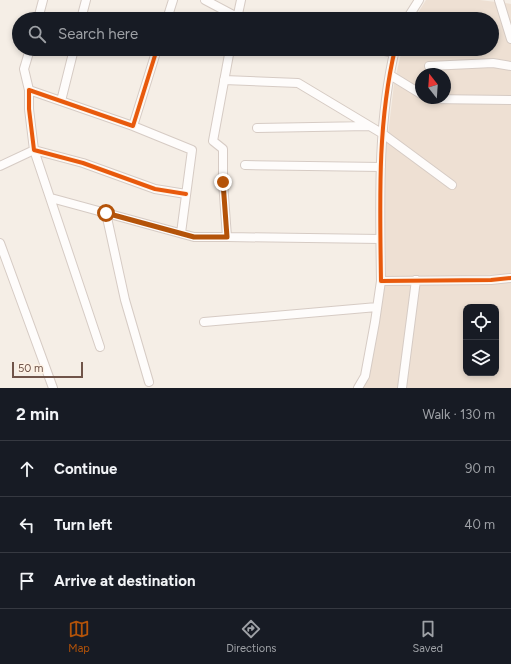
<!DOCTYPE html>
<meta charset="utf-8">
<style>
body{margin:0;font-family:Figtree,sans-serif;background:#242831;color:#f1f3f6}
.controls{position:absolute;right:12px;bottom:12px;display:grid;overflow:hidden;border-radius:8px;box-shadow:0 2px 6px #0003}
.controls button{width:36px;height:36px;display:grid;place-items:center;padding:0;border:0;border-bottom:1px solid #363941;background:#171b24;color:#f1f3f6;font:20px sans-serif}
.compass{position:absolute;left:415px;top:68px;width:36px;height:36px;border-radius:50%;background:#171b24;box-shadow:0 2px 6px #0003;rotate:343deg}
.scale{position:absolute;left:12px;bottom:10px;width:71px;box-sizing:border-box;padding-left:4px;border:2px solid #705449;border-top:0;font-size:11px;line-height:14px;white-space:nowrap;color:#705449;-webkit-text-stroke:3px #fef2e5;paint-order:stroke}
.stop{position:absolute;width:12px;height:12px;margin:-9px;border:3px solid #b45309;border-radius:50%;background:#fff}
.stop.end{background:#b45309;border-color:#fff;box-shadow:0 1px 4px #0008}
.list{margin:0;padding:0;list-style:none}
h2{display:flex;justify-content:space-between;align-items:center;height:52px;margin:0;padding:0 16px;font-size:17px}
h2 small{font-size:13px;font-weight:400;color:#9ea1a6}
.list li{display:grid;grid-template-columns:26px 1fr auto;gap:12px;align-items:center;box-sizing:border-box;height:56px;padding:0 16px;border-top:1px solid #363941}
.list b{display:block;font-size:15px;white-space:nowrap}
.list em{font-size:13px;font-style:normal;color:#9ea1a6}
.icon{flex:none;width:22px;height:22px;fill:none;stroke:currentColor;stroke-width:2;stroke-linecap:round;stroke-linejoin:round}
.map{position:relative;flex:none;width:511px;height:388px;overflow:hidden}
.search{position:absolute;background:#171b24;box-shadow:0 2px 6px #0003;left:12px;right:12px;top:12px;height:44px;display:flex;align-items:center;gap:10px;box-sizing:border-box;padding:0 14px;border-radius:22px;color:#9ea1a6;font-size:15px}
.sheet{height:220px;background:#171b24}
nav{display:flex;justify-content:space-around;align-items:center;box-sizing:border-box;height:56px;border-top:1px solid #363941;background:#171b24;font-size:11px;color:#9ea1a6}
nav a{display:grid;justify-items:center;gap:2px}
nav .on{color:#b45309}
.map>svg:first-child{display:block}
.residential{fill:#eee0d3;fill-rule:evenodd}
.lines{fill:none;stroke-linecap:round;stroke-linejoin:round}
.minor-casing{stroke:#d6cbc4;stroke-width:10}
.minor{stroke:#fefcfb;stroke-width:8}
.cycleway-casing{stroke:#fef2e5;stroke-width:6}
.cycleway{stroke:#e8590c;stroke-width:4}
.route{stroke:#b45309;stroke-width:5}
</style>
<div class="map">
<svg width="511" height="388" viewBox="0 0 511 388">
<rect width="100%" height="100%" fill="#f5eee6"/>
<path class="residential" d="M 426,0 L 480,0 L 511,4 L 511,274 L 386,279 L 384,168 L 394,84 L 402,49 L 492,49 L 492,19 L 414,19 ZM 421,74 L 445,74 L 445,98 L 421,98 Z
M 511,281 L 511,388 L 363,388 L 368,380 L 384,283 ZM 466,307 L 496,307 L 496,373 L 466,373 Z"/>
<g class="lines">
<defs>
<path id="minor" d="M 205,0 L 237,17 L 245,19
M 499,0 L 511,39
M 38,19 L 43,0
M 81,19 L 86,0
M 167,19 L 173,0
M 237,19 L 241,0
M 407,19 L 419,0
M 157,49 L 133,126 L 29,90 L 29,109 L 34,150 L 83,163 L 155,189 L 186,194
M 230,49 L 213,141 L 223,149 L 223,182 L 227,237 L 380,239
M 376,49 L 394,53
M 395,49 C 377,125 380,204 381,281 L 491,280 L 511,278
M 429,66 L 493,63 L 511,66
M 390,75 L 421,94
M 224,80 L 298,83 L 383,134 L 452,185
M 29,90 L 24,69 L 30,49
M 428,98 L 430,99 L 511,100
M 61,101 L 74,49
M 133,126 L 192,150 L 181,233
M 257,128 L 369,126
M 245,165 L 381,167
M 0,166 L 34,150 L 100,347
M 51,198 L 194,237 L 227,237
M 106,213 L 125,300 L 149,382
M 0,243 L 53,388
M 204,322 L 377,307
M 358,388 L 365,376 L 375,322 L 381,281
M 402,388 L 416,280"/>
</defs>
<use href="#minor" class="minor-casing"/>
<use href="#minor" class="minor"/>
<defs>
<path id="cycleway" d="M 157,49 L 133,126 L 29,90 L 29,109 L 34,150 L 83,163 L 155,189 L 186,194
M 395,49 C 377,125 380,204 381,281 L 491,280 L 511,278"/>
</defs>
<use href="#cycleway" class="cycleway-casing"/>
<use href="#cycleway" class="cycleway"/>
</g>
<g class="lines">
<path class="route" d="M 106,213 L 194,237 L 227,237 L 223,182"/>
</g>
</svg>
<div class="controls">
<button><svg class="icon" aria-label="locate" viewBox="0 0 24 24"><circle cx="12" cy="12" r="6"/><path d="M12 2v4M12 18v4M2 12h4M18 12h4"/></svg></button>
<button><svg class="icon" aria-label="layers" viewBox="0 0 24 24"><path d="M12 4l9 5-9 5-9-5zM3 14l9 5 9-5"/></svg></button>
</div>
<svg class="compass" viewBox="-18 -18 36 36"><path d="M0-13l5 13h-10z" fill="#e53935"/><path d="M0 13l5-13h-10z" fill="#9ea1a6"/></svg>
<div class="scale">50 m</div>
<div class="stop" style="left:106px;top:213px"></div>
<div class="stop end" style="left:223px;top:182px"></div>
<div class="search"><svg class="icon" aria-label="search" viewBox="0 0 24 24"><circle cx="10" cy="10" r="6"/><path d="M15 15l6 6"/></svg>Search here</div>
</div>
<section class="sheet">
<h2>2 min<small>Walk · 130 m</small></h2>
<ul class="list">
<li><svg class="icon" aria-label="ahead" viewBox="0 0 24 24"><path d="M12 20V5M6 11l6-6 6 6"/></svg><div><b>Continue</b></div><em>90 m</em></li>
<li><svg class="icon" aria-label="left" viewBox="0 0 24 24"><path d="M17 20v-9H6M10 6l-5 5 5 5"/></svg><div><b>Turn left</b></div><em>40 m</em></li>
<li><svg class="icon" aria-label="arrive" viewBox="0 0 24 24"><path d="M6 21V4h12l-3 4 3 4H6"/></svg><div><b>Arrive at destination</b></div></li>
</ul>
</section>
<nav>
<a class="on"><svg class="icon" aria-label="map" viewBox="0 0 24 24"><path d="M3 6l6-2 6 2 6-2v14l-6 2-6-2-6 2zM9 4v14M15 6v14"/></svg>Map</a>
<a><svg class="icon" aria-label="directions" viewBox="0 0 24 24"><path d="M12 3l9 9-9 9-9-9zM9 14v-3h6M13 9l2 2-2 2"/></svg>Directions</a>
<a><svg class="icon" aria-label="saved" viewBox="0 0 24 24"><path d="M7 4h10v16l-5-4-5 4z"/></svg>Saved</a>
</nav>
